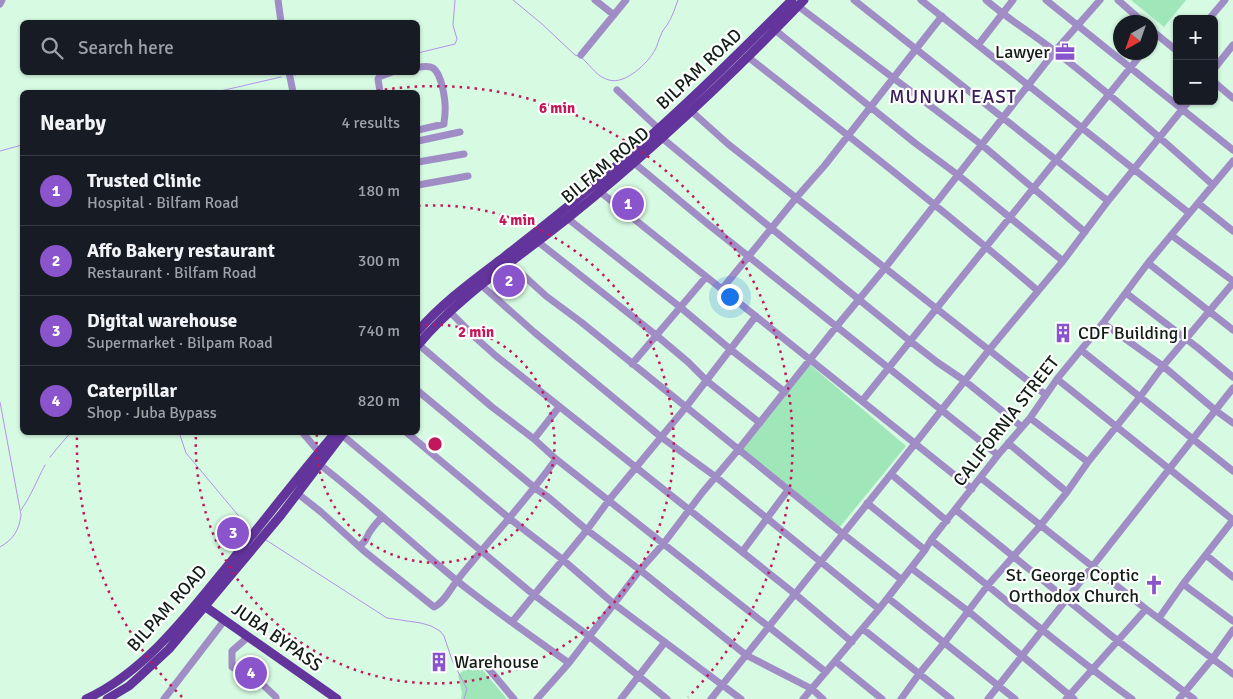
<!DOCTYPE html>
<meta charset="utf-8">
<style>
body{margin:0;font-family:Signika,sans-serif;background:#20242c;color:#f1f3f6}
.controls{position:absolute;right:15px;top:15px;display:grid;overflow:hidden;border-radius:8px;box-shadow:0 1px 4px #0004}
.controls button{width:45px;height:45px;display:grid;place-items:center;padding:0;border:0;border-bottom:1px solid #363941;background:#171b24;color:#f1f3f6;font:25px sans-serif}
.compass{position:absolute;left:1113px;top:15px;width:45px;height:45px;border-radius:50%;background:#171b24;box-shadow:0 1px 4px #0004;rotate:220deg}
.you{position:absolute;left:729px;top:296px;width:18px;height:18px;margin:-12px;border:4px solid #fff;border-radius:50%;background:#1a73e8;box-shadow:0 0 0 8px #1a73e833}
.badge{display:grid;place-items:center;width:32px;height:32px;border-radius:50%;background:#8954cc;color:#fff;font-size:16px;font-weight:700}
.pin{position:absolute;translate:-50% -50%;border:2px solid #fff;box-shadow:0 1px 5px #0006}
.list{margin:0;padding:0;list-style:none}
h2{display:flex;justify-content:space-between;align-items:center;height:65px;margin:0;padding:0 20px;font-size:21px}
h2 small{font-size:16px;font-weight:400;color:#9ea1a6}
.list li{display:grid;grid-template-columns:32px 1fr auto;gap:15px;align-items:center;box-sizing:border-box;height:70px;padding:0 20px;border-top:1px solid #363941}
.list b{display:block;font-size:19px;white-space:nowrap}
.list p{margin:0;font-size:16px;white-space:nowrap;color:#9ea1a6}
.list em{font-size:16px;font-style:normal;color:#9ea1a6}
.icon{flex:none;width:28px;height:28px;fill:none;stroke:currentColor;stroke-width:2;stroke-linecap:round;stroke-linejoin:round}
.map{position:relative;flex:none;width:1233px;height:699px;overflow:hidden}
.search{position:absolute;background:#171b24;box-shadow:0 1px 4px #0004;left:20px;top:20px;width:400px;height:55px;display:flex;align-items:center;gap:12px;box-sizing:border-box;padding:0 18px;border-radius:8px;color:#9ea1a6;font-size:19px}
.panel{position:absolute;background:#171b24;box-shadow:0 1px 4px #0004;left:20px;top:90px;width:400px;height:345px;border-radius:8px}
.map>svg:first-child{display:block}
.green{fill:#9fe7b9}
.lines{fill:none;stroke-linecap:round;stroke-linejoin:round}
.stream{stroke:#b492eb;stroke-width:1}
.minor{stroke:#a18dc6;stroke-width:7}
.major{stroke:#63349b;stroke-width:9}
.ring{fill:none;stroke:#c2185b;stroke-width:2.5;stroke-dasharray:2.5 5}
.labels{text-anchor:middle;stroke-width:4.5;stroke-linejoin:round;paint-order:stroke}
.poi-label{font-size:18px;fill:#111e15;stroke:#fff;text-anchor:end}
.street-label{font-size:18px;fill:#111e15;stroke:#fff}
.neighbourhood-label{font-size:19px;letter-spacing:1px;fill:#371e57;stroke:#fff}
.centre{fill:#c2185b;stroke:#fff;stroke-width:2.5}
.ring-label{font-size:15px;text-anchor:middle;font-weight:bold;fill:#c2185b;stroke:#fff;stroke-width:4.5;stroke-linejoin:round;paint-order:stroke}
</style>
<div class="map">
<svg width="1233" height="699" viewBox="0 0 1233 699">
<rect width="100%" height="100%" fill="#d6fae2"/>
<path class="green" d="M 1131,0 L 1186,0 L 1164,27 Z
M 808,363 L 906,446 L 839,528 L 741,448 Z
M 475,661 L 507,699 L 461,699 L 462,693 L 458,675 Z"/>
<g class="lines">
<path class="stream" d="M 513,0 L 542,24 L 575,55 L 578,56
M 418,53 L 455,44 L 457,39 L 453,25 L 455,0
M 582,58 C 591,66 597,77 609,80 C 625,85 648,63 655,50 C 658,45 658,40 661,35 C 662,31 665,28 667,25 C 672,18 675,8 678,0
M 295,75 L 309,72
M 216,92 L 281,77
M 0,151 L 22,145
M 0,402 L 21,515 C 19,530 14,539 0,547
M 179,432 L 186,453 L 248,527
M 50,457 L 71,432
M 21,510 C 31,496 37,480 45,465
M 266,540 L 387,618 L 421,623 L 431,626 L 440,631 L 444,636 L 452,660 L 467,689 L 464,699"/>
<path class="minor" d="M 278,0 L 281,22
M 595,0 L 614,15
M 854,0 L 1108,201
M 921,0 L 1189,213
M 986,0 C 1008,19 1033,34 1056,52 C 1110,94 1162,139 1213,185
M 1046,0 L 1233,150
M 1118,0 L 1143,22
M 0,4 L 2,0
M 798,6 L 982,145 L 1085,232
M 1209,19 L 1225,0
M 1150,29 L 1177,51
M 775,30 L 915,143 L 958,175 L 1063,261
M 1150,43 L 1157,35
M 978,45 L 1013,0
M 581,55 L 626,0
M 748,57 C 845,133 944,210 1038,291
M 418,67 C 423,67 428,65 433,68 C 442,74 446,102 445,113 C 445,117 444,120 444,124 L 418,130
M 1214,69 L 1233,45
M 289,72 L 293,92
M 1214,82 L 1233,98
M 617,90 L 659,129
M 380,92 L 378,79 L 379,77 L 392,72
M 689,109 L 728,144 L 1046,395
M 662,138 L 771,228 L 910,341 L 937,362 L 965,381 L 1022,427
M 418,141 L 460,132
M 418,162 L 464,154
M 633,162 L 709,225 L 998,455
M 418,185 L 468,176
M 599,191 L 972,489
M 1198,203 L 1233,231
M 567,218 L 680,307 L 730,349 L 785,392
M 1171,235 L 1233,281
M 537,241 L 656,335 L 688,362 L 707,381 L 760,423
M 510,263 L 546,296 L 581,322 L 843,534 L 902,580
M 1148,263 L 1233,330
M 481,285 L 534,332 L 661,437 L 716,477 L 879,609
M 722,289 L 796,198 L 825,165 L 942,16
M 1126,293 L 1198,348 L 1233,377
M 447,309 L 477,339 L 496,356 L 795,594 L 852,642
M 1103,323 L 1163,366 L 1215,410 L 1233,423
M 418,344 L 492,407 L 534,439 L 556,459 L 826,672
M 1081,350 L 1233,471
M 632,364 L 706,277
M 1057,379 L 1233,520
M 418,391 L 535,488 L 548,497 L 587,530 L 640,570 L 746,655 L 812,689 L 823,699
M 862,401 L 1143,52
M 1030,418 L 1088,462
M 302,432 L 319,452
M 406,432 L 509,518 L 562,559 L 614,604 L 741,699
M 342,435 L 534,595 L 589,636 L 667,699
M 534,439 L 559,407
M 1008,443 L 1067,492
M 319,464 C 367,501 410,542 456,580 C 492,609 531,636 569,663
M 891,474 L 947,521
M 981,478 L 1146,609 L 1233,674
M 297,493 L 321,512 L 364,551 L 434,607 C 444,603 452,586 459,578 C 491,538 526,501 556,459
M 867,503 L 925,550
M 956,510 L 1118,641 L 1194,699
M 931,540 C 998,593 1063,649 1132,699
M 359,546 C 365,543 366,539 369,533 C 373,527 377,521 383,517
M 742,552 L 788,490
M 1206,555 L 1233,577
M 911,568 L 968,611 L 1074,699
M 1183,584 L 1233,621
M 888,598 L 1015,699
M 1159,618 L 1183,584 L 1233,520
M 512,622 L 587,530 L 609,500 L 686,407 L 756,316
M 863,629 L 951,699
M 248,637 L 232,651 L 232,667 L 261,683 L 276,697 L 276,699
M 835,661 L 882,699
M 488,668 L 514,699
M 164,699 L 224,621
M 537,699 L 569,663 L 640,570 L 664,543 L 702,493 L 738,450 L 836,327 L 885,268 L 1055,51 L 1100,0
M 621,699 L 665,642
M 711,699 L 891,474 L 989,350 L 1063,261 L 1108,201 L 1189,101
M 803,699 L 879,609 L 925,550 L 931,540 L 998,455 L 1030,418 L 1057,379 L 1103,323 L 1148,263 L 1233,161
M 901,699 L 919,674 L 944,643 L 988,585 L 1040,526 L 1067,492 L 1088,462 L 1140,397 L 1163,366 L 1233,283
M 988,699 L 1233,388
M 1066,699 L 1146,609
M 1179,699 L 1213,658 L 1233,630"/>
<path class="major" d="M 418,331 C 443,302 474,280 504,257 C 531,236 558,215 584,193 C 658,133 725,67 792,0
M 418,345 C 460,295 517,259 568,218 C 651,151 730,77 804,0
M 200,603 L 337,699
M 86,699 C 146,672 192,609 233,559 C 267,517 300,474 336,432
M 107,699 L 129,686 L 139,677 L 169,649 L 281,515 L 344,432"/>
</g>
<g class="ring">
<path d="M418 326A119 119 0 1 1 317 433"/>
<path d="M418 206A239 239 0 1 1 196 434"/>
<path d="M182 697A358 358 0 0 1 77 435M370 92A358 358 0 0 1 688 697"/>
</g>
<defs>
<symbol id="office-bare" viewBox="-9 -9 18 18"><path d="M-6-3h4V-5.5h4V-3h4V5H-6ZM-1-4.5V-3h2v-1.5ZM-6 0V1H6V0Z" fill="#8954cc" stroke="#fff" stroke-width="2.5" paint-order="stroke"/></symbol>
<symbol id="building-bare" viewBox="-9 -9 18 18"><path d="M-4-6H4V6H1V3H-1V6H-4ZM-2.5-4.3h1.7v1.8h-1.7ZM.8-4.3h1.7v1.8H.8ZM-2.5-1h1.7V.8h-1.7ZM.8-1h1.7V.8H.8Z" fill="#8954cc" stroke="#fff" stroke-width="2.5" paint-order="stroke"/></symbol>
<symbol id="church-bare" viewBox="-9 -9 18 18"><path d="M-1.2-6h2.4v3.5h3.3v2.4h-3.3V6h-2.4V-.1h-3.3v-2.4h3.3Z" fill="#8954cc" stroke="#fff" stroke-width="2.5" paint-order="stroke"/></symbol>
</defs>
<g fill-rule="evenodd">
<use href="#office-bare" x="1051" y="38" width="28" height="28"/>
<use href="#building-bare" x="1049" y="319" width="28" height="28"/>
<use href="#church-bare" x="1140" y="571" width="28" height="28"/>
<use href="#building-bare" x="425" y="648" width="28" height="28"/>
</g>
<g class="labels">
<g class="poi-label">
<text x="1050" y="58">Lawyer</text>
<text x="1078" y="339" text-anchor="start">CDF Building I</text>
<text x="1139" y="581">St. George Coptic<tspan x="1139" dy="21">Orthodox Church</tspan></text>
<text x="454" y="668" text-anchor="start">Warehouse</text>
</g>
<g class="street-label">
<text transform="translate(699 69) rotate(-43)" y="6">BILPAM ROAD</text>
<text transform="translate(605 165) rotate(-40)" y="6">BILFAM ROAD</text>
<text transform="translate(1006 421) rotate(-52)" y="6">CALIFORNIA STREET</text>
<text transform="translate(167 608) rotate(-48)" y="6">BILPAM ROAD</text>
<text transform="translate(277 637) rotate(35)" y="6">JUBA BYPASS</text>
</g>
<g class="neighbourhood-label">
<text x="953" y="103">MUNUKI EAST</text>
</g>
</g>
<circle cx="435" cy="444" r="8" class="centre"/>
<g class="ring-label">
<text x="557" y="113">6 min</text>
<text x="517" y="225">4 min</text>
<text x="476" y="337">2 min</text>
</g>
</svg>
<div class="controls">
<button>+</button>
<button>−</button>
</div>
<svg class="compass" viewBox="-18 -18 36 36"><path d="M0-13l5 13h-10z" fill="#e53935"/><path d="M0 13l5-13h-10z" fill="#9ea1a6"/></svg>
<div class="you"></div>
<div class="pin badge" style="left:628px;top:204px">1</div>
<div class="pin badge" style="left:509px;top:281px">2</div>
<div class="pin badge" style="left:233px;top:533px">3</div>
<div class="pin badge" style="left:251px;top:673px">4</div>
<div class="search"><svg class="icon" aria-label="search" viewBox="0 0 24 24"><circle cx="10" cy="10" r="6"/><path d="M15 15l6 6"/></svg>Search here</div>
<section class="panel">
<h2>Nearby<small>4 results</small></h2>
<ul class="list">
<li><span class="badge">1</span><div><b>Trusted Clinic</b><p>Hospital · Bilfam Road</p></div><em>180 m</em></li>
<li><span class="badge">2</span><div><b>Affo Bakery restaurant</b><p>Restaurant · Bilfam Road</p></div><em>300 m</em></li>
<li><span class="badge">3</span><div><b>Digital warehouse</b><p>Supermarket · Bilpam Road</p></div><em>740 m</em></li>
<li><span class="badge">4</span><div><b>Caterpillar</b><p>Shop · Juba Bypass</p></div><em>820 m</em></li>
</ul>
</section>
</div>
